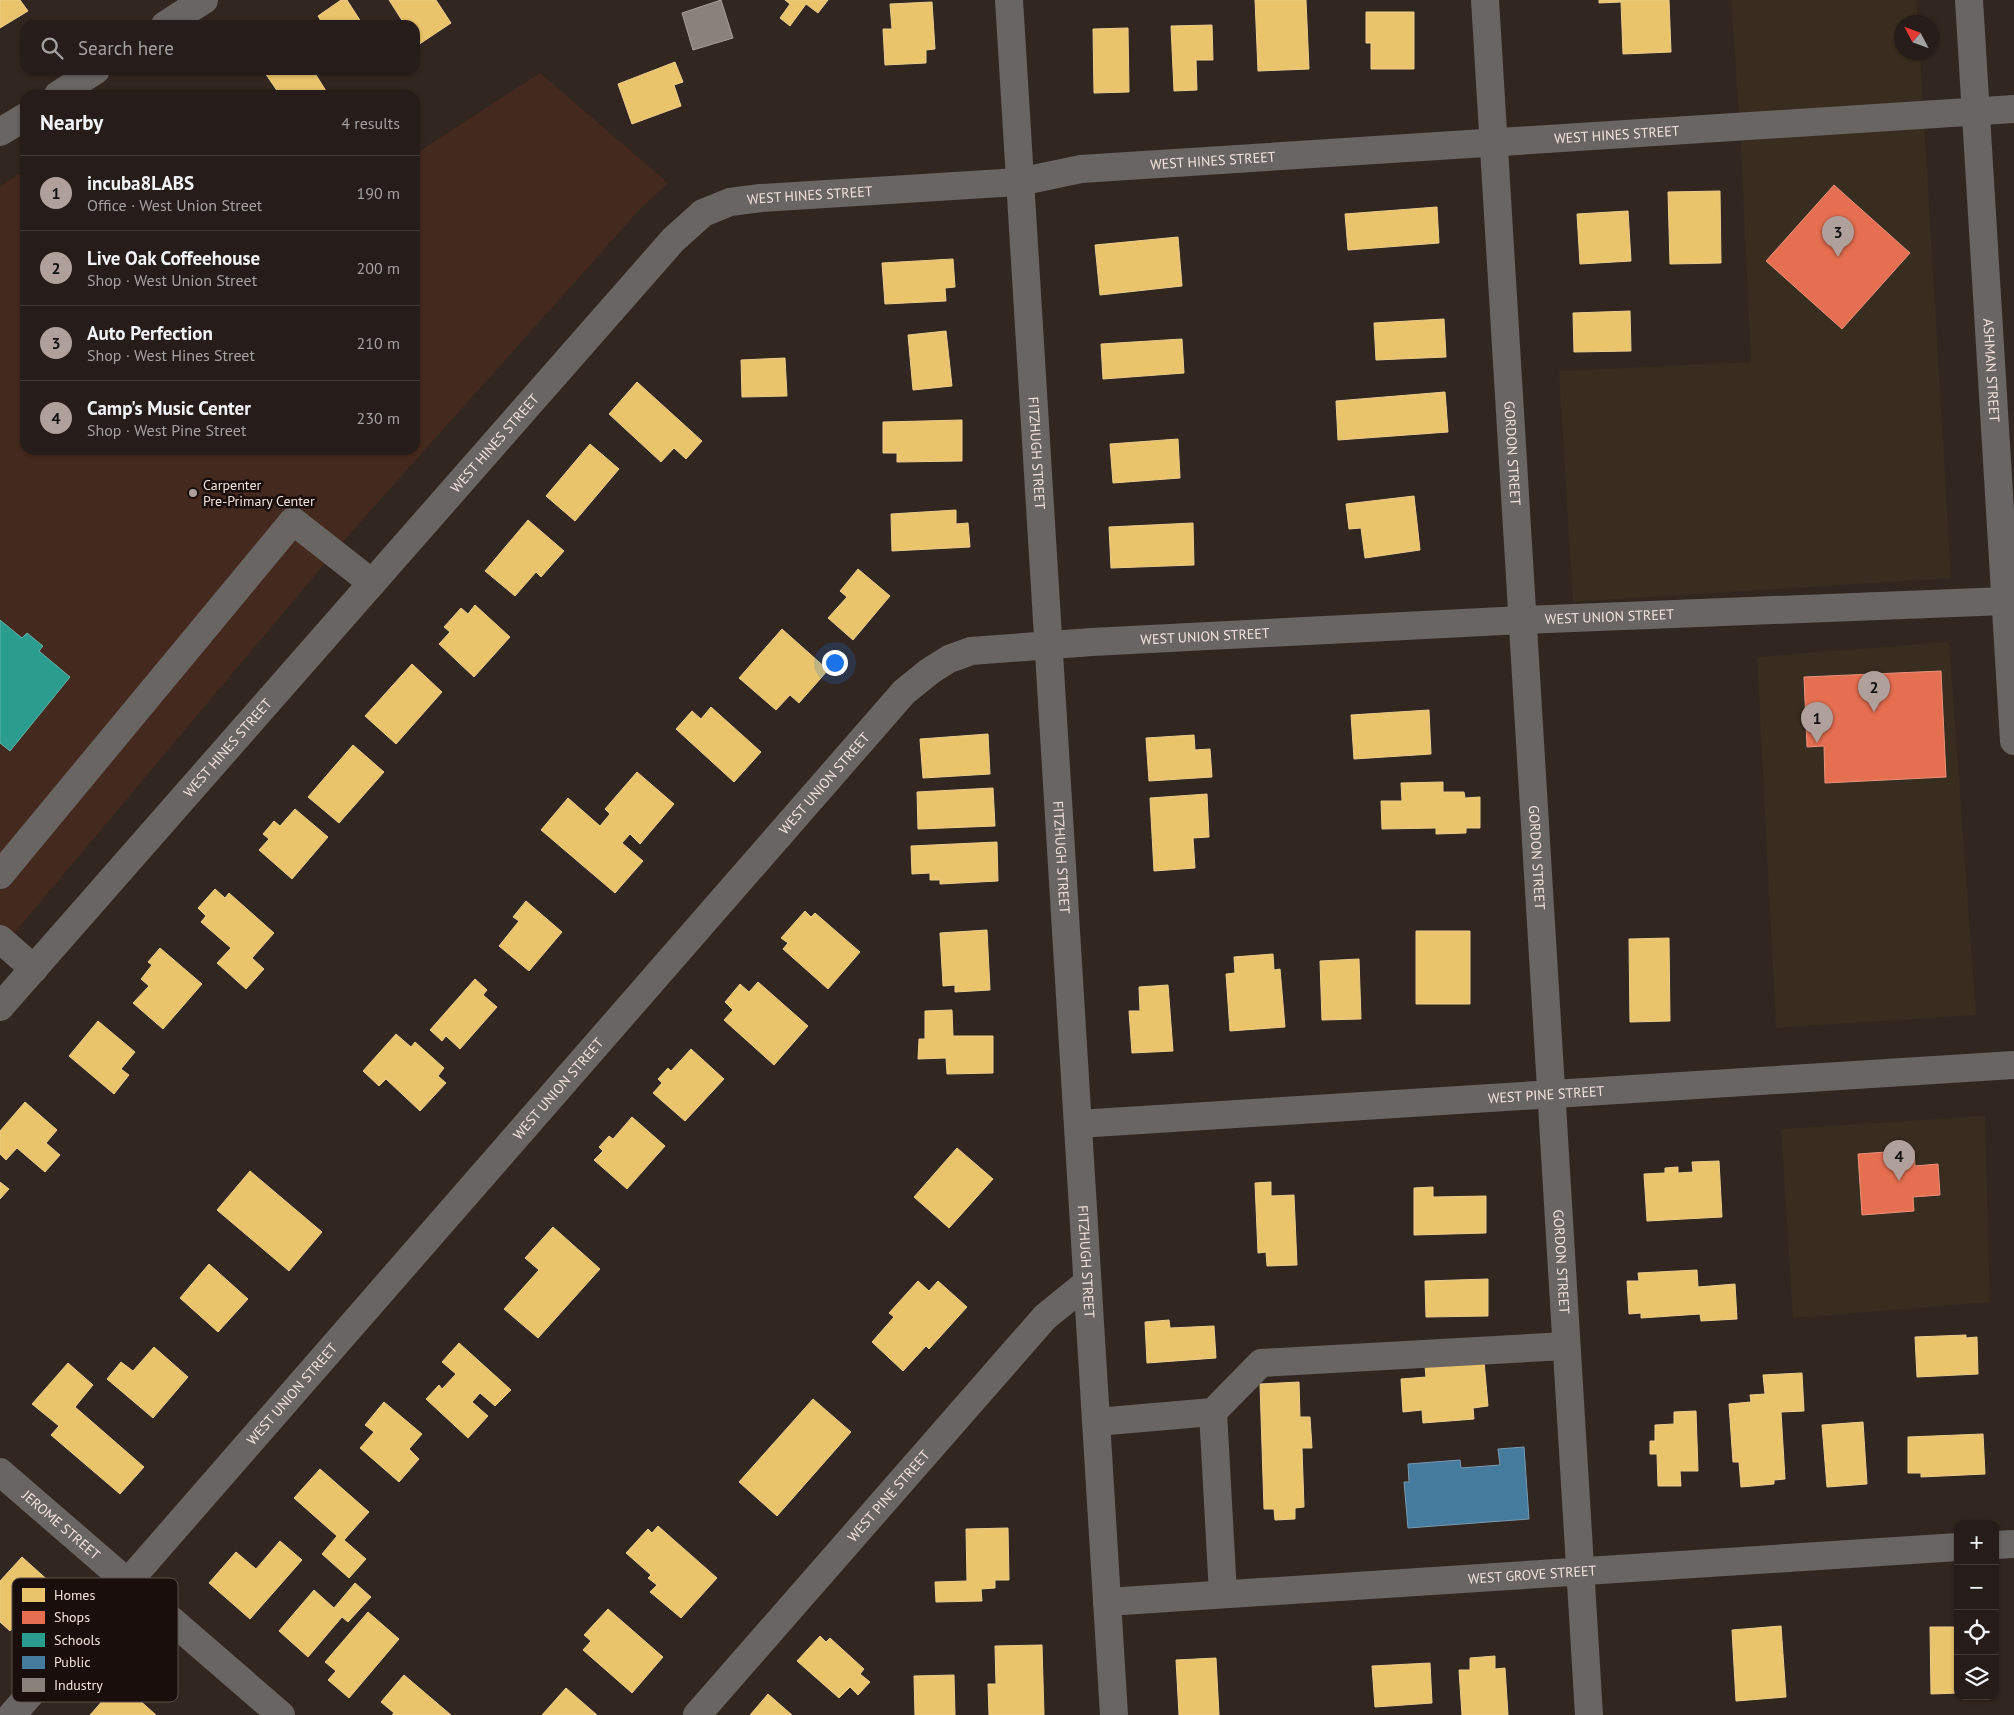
<!DOCTYPE html>
<meta charset="utf-8">
<style>
body{margin:0;font-family:"PT Sans",sans-serif;background:#322926;color:#f1f3f6}
.controls{position:absolute;right:15px;bottom:15px;display:grid;overflow:hidden;border-radius:10px;box-shadow:0 1px 4px #0004}
.controls button{width:45px;height:45px;display:grid;place-items:center;padding:0;border:0;border-bottom:1px solid #423a38;background:#261c19;color:#f1f3f6;font:25px sans-serif}
.compass{position:absolute;left:1894px;top:15px;width:45px;height:45px;border-radius:50%;background:#261c19;box-shadow:0 1px 4px #0004;rotate:311deg}
.you{position:absolute;left:834px;top:662px;width:18px;height:18px;margin:-12px;border:4px solid #fff;border-radius:50%;background:#1a73e8;box-shadow:0 0 0 8px #1a73e833}
.badge{display:grid;place-items:center;width:32px;height:32px;border-radius:50%;background:#afa09b;color:#111;font-size:16px;font-weight:700}
.pin{position:absolute;translate:-50% -41px;filter:drop-shadow(0 1px 2px #0008)}
.pin::after{content:'';position:absolute;top:26px;width:18px;height:15px;background:inherit;clip-path:polygon(0 0,100% 0,50% 100%)}
.list{margin:0;padding:0;list-style:none}
h2{display:flex;justify-content:space-between;align-items:center;height:65px;margin:0;padding:0 20px;font-size:21px}
h2 small{font-size:16px;font-weight:400;color:#a4a1a2}
.list li{display:grid;grid-template-columns:32px 1fr auto;gap:15px;align-items:center;box-sizing:border-box;height:75px;padding:0 20px;border-top:1px solid #423a38}
.list b{display:block;font-size:19px;white-space:nowrap}
.list p{margin:0;font-size:16px;white-space:nowrap;color:#a4a1a2}
.list em{font-size:16px;font-style:normal;color:#a4a1a2}
.icon{flex:none;width:28px;height:28px;fill:none;stroke:currentColor;stroke-width:2;stroke-linecap:round;stroke-linejoin:round}
.map{position:relative;flex:none;width:2014px;height:1715px;overflow:hidden}
.search{position:absolute;background:#261c19;box-shadow:0 1px 4px #0004;left:20px;top:20px;width:400px;height:55px;display:flex;align-items:center;gap:12px;box-sizing:border-box;padding:0 18px;border-radius:15px;color:#a4a1a2;font-size:19px}
.panel{position:absolute;background:#261c19;box-shadow:0 1px 4px #0004;left:20px;top:90px;width:400px;height:365px;border-radius:15px}
.map>svg:first-child{display:block}
.commercial{fill:#382d1f}
.built{fill:#44291e}
.homes{fill:#e9c46a;stroke:#eccd8c}
.shops{fill:#e76f51;stroke:#ea927b}
.schools{fill:#2a9d8f;stroke:#66b2a6}
.public{fill:#457b9d;stroke:#799ab0}
.industry{fill:#8a817c;stroke:#a99e99}
.lines{fill:none;stroke-linecap:round;stroke-linejoin:round}
.minor{stroke:#696562;stroke-width:28}
.poi-dot{fill:#afa09b;stroke:#190e0b;stroke-width:2}
.labels{text-anchor:middle;stroke-width:5;stroke-linejoin:round;paint-order:stroke}
.street-label{font-size:14px;fill:#f2e2dc;stroke:#190e0b}
.poi-label{font-size:14px;fill:#f2e2dc;stroke:#190e0b;text-anchor:start}
.key{fill:#190e0b;stroke:#5a4e4a;stroke-width:1}
.key-label{font-size:14px;fill:#f2e2dc}
</style>
<div class="map">
<svg width="2014" height="1715" viewBox="0 0 2014 1715">
<rect width="100%" height="100%" fill="#322621"/>
<path class="commercial" d="M 1731,0 L 1916,0 L 1918,22 L 1902,22 L 1902,52 L 1920,53 L 1951,578 L 1573,602 L 1559,371 L 1751,362 L 1740,128 Z
M 1949,642 L 1976,1015 L 1776,1028 L 1757,657 Z
M 1985,1116 L 1990,1302 L 1793,1318 L 1781,1129 Z"/>
<path class="built" d="M 540,73 L 668,183 L 640,209 L 347,537 L 0,950 L 0,186 L 19,174 L 25,178 L 25,450 L 415,450 L 415,154 Z"/>
<path class="homes" d="M 0,0 L 20,0 L 28,11 L 0,28 Z
M 341,0 L 347,0 L 363,25 L 314,25 L 321,21 L 318,16 Z
M 389,0 L 436,0 L 451,23 L 418,45 L 415,40 L 415,25 L 405,25 Z
M 785,0 L 828,0 L 818,13 L 806,4 L 790,26 L 780,18 L 790,4 Z
M 1255,0 L 1306,0 L 1309,69 L 1258,71 Z
M 1599,0 L 1669,0 L 1671,52 L 1623,54 L 1621,2 L 1599,3 Z
M 932,2 L 935,49 L 926,50 L 926,63 L 885,65 L 883,29 L 892,29 L 890,4 Z
M 1366,12 L 1414,12 L 1414,69 L 1371,69 L 1371,43 L 1366,43 Z
M 1212,25 L 1213,60 L 1196,60 L 1197,90 L 1174,91 L 1171,26 Z
M 1128,28 L 1129,92 L 1094,93 L 1093,29 Z
M 675,62 L 683,82 L 674,85 L 681,106 L 632,124 L 618,84 Z
M 263,70 L 313,70 L 326,91 L 319,95 L 280,95 Z
M 1720,191 L 1721,263 L 1670,264 L 1668,192 Z
M 1437,207 L 1439,243 L 1348,250 L 1345,214 Z
M 1628,211 L 1631,261 L 1580,264 L 1577,214 Z
M 1178,237 L 1182,286 L 1100,295 L 1095,245 Z
M 953,259 L 955,287 L 945,288 L 946,301 L 885,304 L 882,263 Z
M 1630,311 L 1631,351 L 1574,352 L 1573,313 Z
M 1444,319 L 1446,357 L 1376,360 L 1374,323 Z
M 946,331 L 952,386 L 913,390 L 908,335 Z
M 1182,339 L 1184,373 L 1103,379 L 1101,344 Z
M 785,358 L 787,396 L 742,397 L 741,360 Z
M 637,382 L 702,441 L 686,459 L 674,448 L 661,462 L 609,414 Z
M 1445,392 L 1448,432 L 1338,440 L 1336,401 Z
M 962,420 L 962,461 L 897,462 L 897,453 L 883,453 L 883,422 Z
M 1178,439 L 1180,478 L 1113,483 L 1110,444 Z
M 590,444 L 619,469 L 575,521 L 546,496 Z
M 1414,496 L 1420,550 L 1365,558 L 1361,528 L 1349,529 L 1346,504 Z
M 956,510 L 956,524 L 968,523 L 970,547 L 892,551 L 891,514 Z
M 528,520 L 564,551 L 541,577 L 536,572 L 515,596 L 485,571 Z
M 1193,523 L 1194,565 L 1111,568 L 1109,527 Z
M 858,569 L 890,596 L 853,640 L 828,618 L 847,597 L 840,591 Z
M 475,605 L 510,637 L 474,677 L 439,644 L 450,632 L 444,627 L 461,608 L 468,614 Z
M 782,629 L 828,670 L 799,703 L 790,695 L 776,710 L 739,678 Z
M 412,664 L 442,692 L 396,744 L 365,716 Z
M 711,707 L 761,752 L 734,782 L 676,729 L 692,711 L 701,719 Z
M 1429,710 L 1431,754 L 1354,759 L 1351,715 Z
M 988,734 L 990,774 L 923,778 L 920,739 Z
M 1194,735 L 1195,750 L 1210,749 L 1212,777 L 1149,781 L 1146,738 Z
M 353,745 L 384,772 L 339,823 L 308,797 Z
M 637,772 L 674,804 L 640,844 L 630,834 L 622,843 L 643,861 L 615,893 L 541,830 L 568,798 L 600,826 L 610,814 L 605,809 Z
M 1443,782 L 1443,792 L 1464,792 L 1465,798 L 1480,797 L 1480,828 L 1466,828 L 1466,833 L 1436,834 L 1436,828 L 1382,829 L 1381,801 L 1402,801 L 1401,783 Z
M 993,788 L 995,826 L 918,829 L 917,792 Z
M 1207,794 L 1209,837 L 1193,838 L 1195,868 L 1154,871 L 1150,798 Z
M 295,809 L 328,837 L 292,879 L 259,850 L 269,839 L 263,834 L 274,821 L 280,826 Z
M 997,842 L 998,881 L 940,884 L 940,880 L 930,880 L 930,873 L 912,874 L 911,846 Z
M 215,889 L 225,898 L 229,893 L 274,933 L 252,958 L 264,969 L 246,989 L 217,963 L 231,948 L 201,922 L 206,916 L 198,908 Z
M 526,901 L 562,932 L 529,971 L 499,946 L 519,921 L 513,917 Z
M 805,911 L 811,917 L 815,913 L 860,952 L 828,989 L 783,949 L 788,943 L 781,938 Z
M 987,930 L 990,990 L 955,992 L 955,985 L 943,986 L 940,933 Z
M 1416,931 L 1470,931 L 1470,1004 L 1416,1004 Z
M 1669,938 L 1670,1021 L 1630,1022 L 1629,939 Z
M 160,948 L 202,984 L 163,1029 L 133,1003 L 149,986 L 141,979 L 152,965 L 148,962 Z
M 1273,954 L 1274,970 L 1280,969 L 1285,1027 L 1230,1031 L 1226,974 L 1235,973 L 1234,957 Z
M 1359,959 L 1361,1019 L 1322,1020 L 1320,961 Z
M 475,979 L 487,990 L 483,995 L 497,1007 L 460,1049 L 446,1036 L 442,1041 L 430,1030 Z
M 758,982 L 808,1026 L 774,1065 L 724,1020 L 733,1010 L 725,1002 L 740,984 L 749,992 Z
M 1168,985 L 1173,1051 L 1132,1053 L 1129,1011 L 1140,1011 L 1139,987 Z
M 952,1010 L 953,1036 L 993,1036 L 993,1073 L 947,1074 L 946,1058 L 918,1059 L 919,1039 L 925,1039 L 925,1011 Z
M 98,1021 L 135,1052 L 121,1069 L 129,1075 L 114,1094 L 69,1056 Z
M 396,1034 L 411,1047 L 415,1042 L 444,1068 L 438,1076 L 446,1083 L 420,1111 L 386,1079 L 379,1086 L 363,1071 Z
M 691,1049 L 724,1079 L 685,1121 L 653,1093 L 662,1083 L 658,1079 L 668,1068 L 671,1071 Z
M 25,1102 L 57,1130 L 46,1143 L 60,1155 L 45,1172 L 17,1148 L 6,1160 L 0,1154 L 0,1131 Z
M 632,1117 L 665,1146 L 627,1189 L 594,1160 L 603,1151 L 599,1147 L 609,1136 L 613,1139 Z
M 957,1148 L 993,1179 L 949,1228 L 914,1197 Z
M 1719,1161 L 1722,1217 L 1647,1221 L 1644,1174 L 1665,1173 L 1665,1168 L 1678,1167 L 1678,1173 L 1693,1172 L 1692,1162 Z
M 250,1171 L 322,1232 L 289,1271 L 217,1210 Z
M 0,1182 L 9,1189 L 0,1199 Z
M 1271,1182 L 1271,1196 L 1294,1195 L 1297,1265 L 1267,1266 L 1266,1252 L 1258,1253 L 1255,1183 Z
M 1433,1187 L 1433,1197 L 1486,1196 L 1486,1233 L 1414,1235 L 1414,1188 Z
M 553,1227 L 600,1269 L 538,1338 L 504,1309 L 539,1270 L 525,1258 Z
M 209,1264 L 248,1299 L 218,1332 L 180,1298 Z
M 1697,1270 L 1698,1287 L 1735,1284 L 1737,1319 L 1701,1321 L 1700,1314 L 1641,1318 L 1641,1313 L 1629,1314 L 1627,1281 L 1639,1281 L 1638,1273 Z
M 1488,1279 L 1488,1316 L 1426,1317 L 1425,1281 Z
M 918,1281 L 929,1291 L 938,1281 L 967,1307 L 929,1349 L 926,1346 L 903,1371 L 872,1342 L 894,1317 L 889,1313 Z
M 1169,1320 L 1170,1328 L 1214,1326 L 1216,1358 L 1147,1363 L 1145,1322 Z
M 1966,1335 L 1966,1338 L 1977,1337 L 1978,1374 L 1917,1377 L 1915,1337 Z
M 459,1343 L 511,1390 L 495,1406 L 480,1393 L 472,1402 L 488,1416 L 468,1438 L 426,1399 L 439,1385 L 442,1389 L 456,1374 L 442,1362 Z
M 154,1347 L 188,1377 L 153,1418 L 107,1379 L 121,1362 L 133,1371 Z
M 1484,1361 L 1488,1406 L 1473,1408 L 1474,1419 L 1423,1423 L 1422,1410 L 1403,1412 L 1401,1379 L 1426,1377 L 1425,1366 Z
M 68,1363 L 93,1385 L 75,1407 L 144,1467 L 120,1494 L 51,1435 L 59,1426 L 32,1404 Z
M 1802,1373 L 1804,1411 L 1781,1412 L 1785,1479 L 1774,1480 L 1774,1484 L 1741,1487 L 1739,1462 L 1733,1462 L 1729,1404 L 1751,1402 L 1750,1395 L 1765,1394 L 1763,1375 Z
M 1299,1382 L 1300,1417 L 1310,1417 L 1312,1448 L 1302,1448 L 1304,1507 L 1295,1508 L 1295,1519 L 1275,1520 L 1274,1509 L 1264,1509 L 1260,1384 Z
M 813,1399 L 851,1432 L 777,1516 L 739,1482 Z
M 384,1402 L 422,1434 L 409,1449 L 419,1459 L 399,1482 L 360,1448 L 374,1432 L 365,1425 Z
M 1696,1411 L 1698,1471 L 1680,1471 L 1681,1486 L 1658,1486 L 1657,1454 L 1650,1454 L 1650,1441 L 1655,1441 L 1655,1425 L 1674,1424 L 1674,1412 Z
M 1863,1422 L 1867,1484 L 1827,1487 L 1822,1425 Z
M 1983,1434 L 1985,1474 L 1921,1477 L 1921,1473 L 1908,1473 L 1908,1437 Z
M 320,1469 L 369,1512 L 344,1540 L 366,1559 L 349,1578 L 322,1554 L 337,1536 L 294,1498 Z
M 658,1526 L 717,1578 L 681,1618 L 650,1592 L 657,1585 L 648,1578 L 651,1575 L 626,1553 L 648,1529 L 652,1533 Z
M 1008,1528 L 1009,1580 L 995,1580 L 995,1588 L 981,1589 L 982,1601 L 936,1602 L 935,1582 L 967,1581 L 966,1529 Z
M 280,1541 L 302,1560 L 250,1619 L 209,1583 L 236,1552 L 256,1569 Z
M 22,1557 L 52,1584 L 10,1631 L 0,1622 L 0,1581 Z
M 355,1583 L 371,1597 L 348,1622 L 342,1617 L 308,1657 L 279,1631 L 314,1590 L 334,1608 Z
M 608,1609 L 663,1657 L 632,1693 L 583,1650 L 591,1641 L 584,1635 Z
M 368,1612 L 399,1639 L 349,1698 L 328,1680 L 336,1671 L 325,1662 Z
M 1781,1626 L 1786,1697 L 1736,1701 L 1732,1630 Z
M 1930,1627 L 1958,1627 L 1958,1693 L 1931,1694 Z
M 820,1636 L 826,1642 L 830,1638 L 864,1669 L 860,1674 L 870,1682 L 858,1695 L 850,1687 L 839,1698 L 797,1661 Z
M 1042,1645 L 1044,1715 L 989,1715 L 988,1684 L 996,1684 L 995,1646 Z
M 1495,1656 L 1495,1669 L 1505,1668 L 1508,1715 L 1462,1715 L 1459,1670 L 1470,1670 L 1470,1658 Z
M 1216,1658 L 1219,1715 L 1179,1715 L 1176,1660 Z
M 1430,1663 L 1432,1703 L 1375,1707 L 1372,1666 Z
M 404,1675 L 451,1715 L 392,1715 L 394,1713 L 381,1702 Z
M 954,1675 L 955,1715 L 915,1715 L 914,1676 Z
M 119,1682 L 156,1715 L 90,1715 Z
M 566,1688 L 597,1715 L 542,1715 Z
M 768,1694 L 792,1715 L 750,1715 Z"/>
<path class="shops" d="M 1834,185 L 1910,253 L 1842,329 L 1766,261 Z
M 1941,671 L 1946,777 L 1825,783 L 1824,746 L 1807,747 L 1804,677 Z
M 1914,1150 L 1915,1166 L 1938,1164 L 1940,1195 L 1913,1197 L 1914,1211 L 1862,1215 L 1858,1154 Z"/>
<path class="schools" d="M 0,620 L 22,638 L 27,633 L 43,646 L 39,651 L 70,677 L 10,751 L 0,743 Z"/>
<path class="public" d="M 1524,1447 L 1529,1519 L 1408,1528 L 1404,1482 L 1409,1482 L 1408,1464 L 1460,1460 L 1461,1468 L 1500,1465 L 1498,1449 Z"/>
<path class="industry" d="M 721,0 L 733,38 L 693,50 L 682,13 Z"/>
<g class="lines">
<g class="minor">
<path id="s1" d="M 1009,0 L 1114,1715"/>
<path id="s2" d="M 1485,0 L 1589,1715"/>
<path id="s3" d="M 1969,0 L 2014,741"/>
<path d="M 165,25 L 204,0"/>
<path d="M 58,95 L 96,70"/>
<path d="M 0,132 L 25,117"/>
<path d="M 0,875 L 293,521 L 372,583"/>
<path d="M 0,939 L 34,969"/>
<path id="s4" d="M 0,1007 L 673,240 L 703,213 L 730,202 L 761,198 L 1019,182 L 1081,169 L 2014,109"/>
<path id="s5" d="M 1078,1124 L 2014,1065"/>
<path d="M 1213,1412 L 1223,1594"/>
<path d="M 1096,1422 L 1213,1412 L 1261,1363 L 1566,1346"/>
<path id="s6" d="M 0,1472 L 281,1715"/>
<path d="M 1995,1545 L 2014,1544"/>
<path id="s7" d="M 1107,1602 L 1958,1547"/>
<path id="s8" d="M 12,1715 L 904,692 L 930,671 L 949,659 L 971,651 L 1092,642 L 1522,620 L 2005,601"/>
<path id="s9" d="M 697,1715 L 1045,1317 L 1087,1283"/>
</g>
</g>
<circle class="poi-dot" cx="193" cy="493" r="5"/>
<g class="labels">
<g class="street-label">
<text dy="5" stroke="none"><textPath href="#s4" startOffset="1980">WEST HINES STREET</textPath></text>
<text dy="5" stroke="none"><textPath href="#s4" startOffset="1575">WEST HINES STREET</textPath></text>
<text dy="5" stroke="none"><textPath href="#s4" startOffset="1170">WEST HINES STREET</textPath></text>
<text dy="5" stroke="none"><textPath href="#s3" startOffset="371">ASHMAN STREET</textPath></text>
<text dy="5" stroke="none"><textPath href="#s4" startOffset="750">WEST HINES STREET</textPath></text>
<text dy="5" stroke="none"><textPath href="#s1" startOffset="454">FITZHUGH STREET</textPath></text>
<text dy="5" stroke="none"><textPath href="#s2" startOffset="454">GORDON STREET</textPath></text>
<text dy="5" stroke="none"><textPath href="#s8" startOffset="2076">WEST UNION STREET</textPath></text>
<text dy="5" stroke="none"><textPath href="#s8" startOffset="1671">WEST UNION STREET</textPath></text>
<text dy="5" stroke="none"><textPath href="#s4" startOffset="345">WEST HINES STREET</textPath></text>
<text dy="5" stroke="none"><textPath href="#s8" startOffset="1236">WEST UNION STREET</textPath></text>
<text dy="5" stroke="none"><textPath href="#s1" startOffset="859">FITZHUGH STREET</textPath></text>
<text dy="5" stroke="none"><textPath href="#s2" startOffset="859">GORDON STREET</textPath></text>
<text dy="5" stroke="none"><textPath href="#s8" startOffset="831">WEST UNION STREET</textPath></text>
<text dy="5" stroke="none"><textPath href="#s5" startOffset="469">WEST PINE STREET</textPath></text>
<text dy="5" stroke="none"><textPath href="#s1" startOffset="1264">FITZHUGH STREET</textPath></text>
<text dy="5" stroke="none"><textPath href="#s2" startOffset="1264">GORDON STREET</textPath></text>
<text dy="5" stroke="none"><textPath href="#s8" startOffset="426">WEST UNION STREET</textPath></text>
<text dy="5" stroke="none"><textPath href="#s9" startOffset="291">WEST PINE STREET</textPath></text>
<text dy="5" stroke="none"><textPath href="#s6" startOffset="81">JEROME STREET</textPath></text>
<text dy="5" stroke="none"><textPath href="#s7" startOffset="426">WEST GROVE STREET</textPath></text>
</g>
<g class="poi-label">
<text x="203" y="490">Carpenter<tspan x="203" dy="16">Pre-Primary Center</tspan></text>
</g>
</g>
<rect x="12" y="1578" width="166" height="124" rx="8" class="key"/>
<rect x="22" y="1588" width="23" height="14" fill="#e9c46a"/>
<rect x="22" y="1611" width="23" height="13" fill="#e76f51"/>
<rect x="22" y="1633" width="23" height="14" fill="#2a9d8f"/>
<rect x="22" y="1656" width="23" height="13" fill="#457b9d"/>
<rect x="22" y="1678" width="23" height="14" fill="#8a817c"/>
<g class="key-label">
<text x="54" y="1600">Homes</text>
<text x="54" y="1622">Shops</text>
<text x="54" y="1645">Schools</text>
<text x="54" y="1667">Public</text>
<text x="54" y="1690">Industry</text>
</g>
</svg>
<div class="controls">
<button>+</button>
<button>−</button>
<button><svg class="icon" aria-label="locate" viewBox="0 0 24 24"><circle cx="12" cy="12" r="6"/><path d="M12 2v4M12 18v4M2 12h4M18 12h4"/></svg></button>
<button><svg class="icon" aria-label="layers" viewBox="0 0 24 24"><path d="M12 4l9 5-9 5-9-5zM3 14l9 5 9-5"/></svg></button>
</div>
<svg class="compass" viewBox="-18 -18 36 36"><path d="M0-13l5 13h-10z" fill="#e53935"/><path d="M0 13l5-13h-10z" fill="#a4a1a2"/></svg>
<div class="you"></div>
<div class="pin badge" style="left:1817px;top:743px">1</div>
<div class="pin badge" style="left:1874px;top:712px">2</div>
<div class="pin badge" style="left:1838px;top:257px">3</div>
<div class="pin badge" style="left:1899px;top:1181px">4</div>
<div class="search"><svg class="icon" aria-label="search" viewBox="0 0 24 24"><circle cx="10" cy="10" r="6"/><path d="M15 15l6 6"/></svg>Search here</div>
<section class="panel">
<h2>Nearby<small>4 results</small></h2>
<ul class="list">
<li><span class="badge">1</span><div><b>incuba8LABS</b><p>Office · West Union Street</p></div><em>190 m</em></li>
<li><span class="badge">2</span><div><b>Live Oak Coffeehouse</b><p>Shop · West Union Street</p></div><em>200 m</em></li>
<li><span class="badge">3</span><div><b>Auto Perfection</b><p>Shop · West Hines Street</p></div><em>210 m</em></li>
<li><span class="badge">4</span><div><b>Camp's Music Center</b><p>Shop · West Pine Street</p></div><em>230 m</em></li>
</ul>
</section>
</div>
